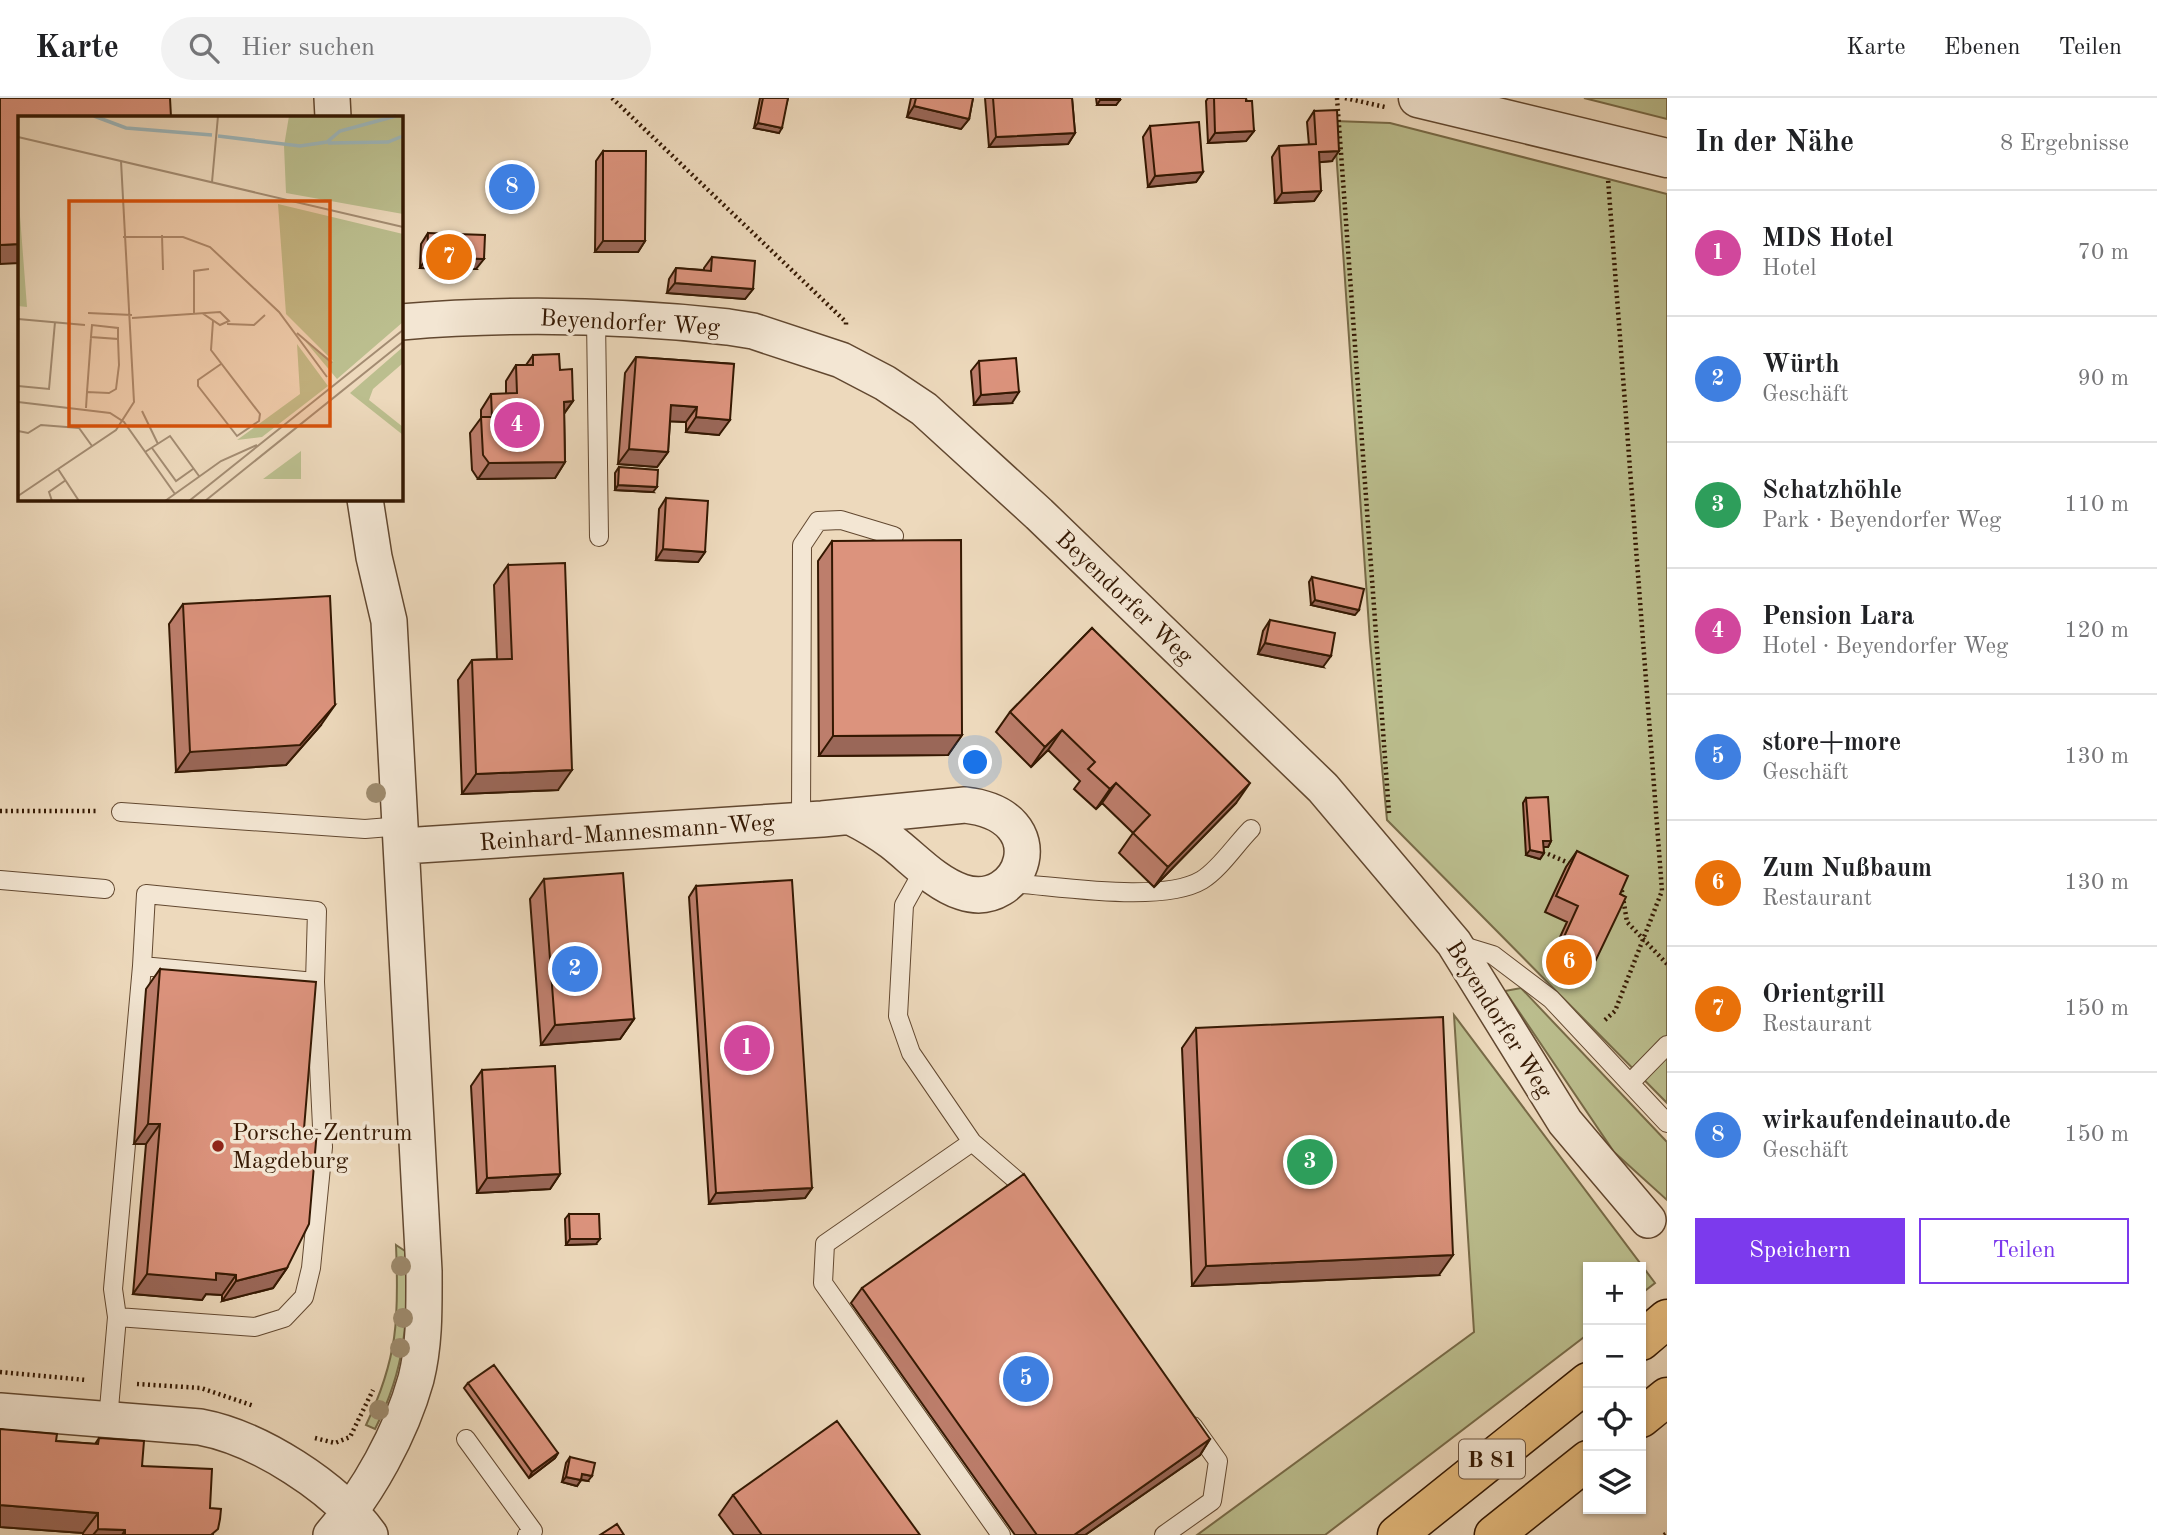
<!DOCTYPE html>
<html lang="de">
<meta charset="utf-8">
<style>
body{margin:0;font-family:"Old Standard TT",serif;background:#f2f2f2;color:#202124}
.controls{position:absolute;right:21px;bottom:21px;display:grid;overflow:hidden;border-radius:0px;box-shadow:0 2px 5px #0004}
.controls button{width:63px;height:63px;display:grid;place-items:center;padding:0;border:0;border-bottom:2px solid #e0e0e0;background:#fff;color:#202124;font:35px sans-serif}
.you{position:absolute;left:976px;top:665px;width:24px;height:24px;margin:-18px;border:5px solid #fff;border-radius:50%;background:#1a73e8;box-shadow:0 0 0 10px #1a73e833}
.badge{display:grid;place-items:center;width:46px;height:46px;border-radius:50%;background:#7c3aed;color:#fff;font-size:23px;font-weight:700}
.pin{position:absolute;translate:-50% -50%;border:4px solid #fff;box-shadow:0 2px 7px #0006}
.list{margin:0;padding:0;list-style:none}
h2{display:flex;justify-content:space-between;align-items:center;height:91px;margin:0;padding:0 28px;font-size:30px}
h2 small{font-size:23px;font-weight:400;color:#757577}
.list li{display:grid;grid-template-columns:46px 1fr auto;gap:21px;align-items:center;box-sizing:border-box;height:126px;padding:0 28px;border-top:2px solid #e0e0e0}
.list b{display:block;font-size:26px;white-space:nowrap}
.list p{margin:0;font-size:23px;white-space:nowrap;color:#757577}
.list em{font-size:23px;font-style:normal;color:#757577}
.actions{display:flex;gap:14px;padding:21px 28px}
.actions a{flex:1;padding:16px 0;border:2px solid #7c3aed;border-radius:0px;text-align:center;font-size:24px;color:#7c3aed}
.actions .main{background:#7c3aed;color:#fff}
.icon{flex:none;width:38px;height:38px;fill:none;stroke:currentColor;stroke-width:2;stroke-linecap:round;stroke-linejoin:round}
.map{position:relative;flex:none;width:1667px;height:1437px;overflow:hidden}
header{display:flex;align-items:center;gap:42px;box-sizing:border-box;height:98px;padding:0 35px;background:#fff;border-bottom:2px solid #e0e0e0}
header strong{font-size:33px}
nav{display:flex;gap:38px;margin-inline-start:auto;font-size:24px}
.search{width:490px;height:63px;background:#f2f2f2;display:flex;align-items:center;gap:18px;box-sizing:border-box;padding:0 24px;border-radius:38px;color:#757577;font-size:26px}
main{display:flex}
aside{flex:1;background:#fff}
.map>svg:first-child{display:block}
.green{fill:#bbbe8e;stroke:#786b48;stroke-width:2}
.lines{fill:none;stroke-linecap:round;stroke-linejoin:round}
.service-casing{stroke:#624830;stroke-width:20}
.minor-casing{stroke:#624830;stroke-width:38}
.tertiary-casing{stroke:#624830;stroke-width:41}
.trunk-casing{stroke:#341802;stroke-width:41}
.path{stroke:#341802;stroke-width:4.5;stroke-dasharray:2 3.5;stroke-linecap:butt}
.service{stroke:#f3e6d3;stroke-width:18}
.minor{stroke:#f3e6d3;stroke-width:35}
.tertiary{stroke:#f3e6d3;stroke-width:38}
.trunk{stroke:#e6bc7e;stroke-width:38}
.tree{fill:#9d8a6d}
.wall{fill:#bd7e6c;stroke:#341802;stroke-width:2}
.shaded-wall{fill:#9a6758;stroke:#341802;stroke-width:2}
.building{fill:#dc937d;stroke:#341802;stroke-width:2}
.poi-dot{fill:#8f2418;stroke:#f3e6d3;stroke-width:2.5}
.labels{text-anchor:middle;stroke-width:7;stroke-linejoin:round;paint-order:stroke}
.shield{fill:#f3e6d3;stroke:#6d5641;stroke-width:2}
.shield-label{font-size:23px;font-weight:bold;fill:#341802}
.street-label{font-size:24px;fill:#341802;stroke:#f3e6d3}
.poi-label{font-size:24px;fill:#341802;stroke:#f3e6d3;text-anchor:start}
.inset-river{fill:none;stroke:#9eb7bb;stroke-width:3.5}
.inset-road{fill:none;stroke:#a38c72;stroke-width:2}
.view{fill:#d6520b;fill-opacity:0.15;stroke:#d6520b;stroke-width:3.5}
.inset-edge{fill:none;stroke:#341802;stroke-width:3.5}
</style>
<header>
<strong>Karte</strong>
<div class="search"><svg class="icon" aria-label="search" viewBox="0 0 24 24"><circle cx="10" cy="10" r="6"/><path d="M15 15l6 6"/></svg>Hier suchen</div>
<nav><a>Karte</a><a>Ebenen</a><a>Teilen</a></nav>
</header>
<main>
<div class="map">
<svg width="1667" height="1437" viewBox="0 0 1667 1437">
<rect width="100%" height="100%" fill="#edd9bc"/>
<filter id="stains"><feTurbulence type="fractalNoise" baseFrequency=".00286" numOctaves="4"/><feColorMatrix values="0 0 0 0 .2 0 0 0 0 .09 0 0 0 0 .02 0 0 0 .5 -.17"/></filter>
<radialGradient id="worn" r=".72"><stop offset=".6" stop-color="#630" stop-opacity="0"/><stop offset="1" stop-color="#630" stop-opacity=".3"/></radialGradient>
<path class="green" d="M 1584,0 L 1667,0 L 1667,21 Z
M 1334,23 L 1390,25 L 1667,96 L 1667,1005 L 1387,722 L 1370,543 Z
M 1521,890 L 1667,1044 L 1667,1102 L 1614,1054 L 1505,893 Z
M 1454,917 L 1655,1185 L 1641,1196 L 1641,1169 L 1588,1169 L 1588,1236 L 1325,1437 L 1197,1437 L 1474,1234 Z
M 396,1147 L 405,1153 C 409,1220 406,1270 375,1331 L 366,1327 C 398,1260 399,1220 396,1147 Z"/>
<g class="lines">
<defs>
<path id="service" d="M 596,221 L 599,439
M 121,714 L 365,731 L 402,728
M 801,722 L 802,447 L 818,423 L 841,422 L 894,438
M 924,771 L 904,807 L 898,918 L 911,955 L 972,1044 L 1016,1082 L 1030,1101
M 0,782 L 105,791
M 1010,785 C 1058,788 1162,806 1202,782 C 1220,771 1236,746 1251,731
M 1457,846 L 1493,857 L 1551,901 L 1667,1025
M 1630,985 L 1667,947
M 972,1044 L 825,1146 L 823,1185 L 1001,1437
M 117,1219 L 113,1191 L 142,868
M 108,1322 L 117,1219 L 255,1229 L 284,1220 L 304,1199 L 311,1170 L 323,1049 L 315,884 L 142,868 L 146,796 L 317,813 L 315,884
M 466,1341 L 533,1433 L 527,1437
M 1164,1437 L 1212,1403 L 1218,1363 L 1193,1328"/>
<path id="minor" d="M 332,0 L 333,19
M 401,224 C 509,215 620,217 728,229 L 753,233 L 841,262 L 885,285 L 924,311 L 1039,416 L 1323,690 L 1454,845 L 1565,1024 L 1648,1122
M 403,748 L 822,721 L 965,707 C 1059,718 1022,814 962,794 C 935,785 914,761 892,744 C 879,734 865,726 851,719
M 0,1313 L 200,1329 C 259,1340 335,1389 370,1437
M 331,1437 C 368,1395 401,1335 416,1281 C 425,1245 424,1209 424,1173 L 389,523 L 374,459 L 365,401"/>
<path id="tertiary" d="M 1418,0 L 1667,60"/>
<path id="trunk" d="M 1641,1243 L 1667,1221
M 1641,1320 L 1667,1299
M 1397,1437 L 1588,1284
M 1494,1437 L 1588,1362"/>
</defs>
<use href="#service" class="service-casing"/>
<use href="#minor" class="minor-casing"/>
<use href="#tertiary" class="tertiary-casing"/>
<use href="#trunk" class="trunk-casing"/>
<path class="path" d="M 612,0 L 846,224 L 846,228
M 1337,0 L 1389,715
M 1345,0 L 1385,9
M 0,713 L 97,713
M 1548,756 L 1571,766
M 1621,787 L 1627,824 L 1667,866
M 1605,922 L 1615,913 L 1662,793 L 1608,81
M 0,1274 L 86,1282
M 137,1286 L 201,1290 L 254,1308
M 315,1340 L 335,1345 L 350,1339 L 373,1292
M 1664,1437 L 1667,1435"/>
<use href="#service" class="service"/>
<use href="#minor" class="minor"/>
<use href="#tertiary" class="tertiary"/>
<use href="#trunk" class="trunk"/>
</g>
<g class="tree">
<circle cx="376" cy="695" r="10"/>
<circle cx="401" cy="1168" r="10"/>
<circle cx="403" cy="1220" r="10"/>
<circle cx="400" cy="1250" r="10"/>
<circle cx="379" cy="1312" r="10"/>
</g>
<path class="wall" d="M 760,0 L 788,0 L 779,35 L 754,30 Z
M 911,0 L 973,0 L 969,21 L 961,31 L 907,19 Z
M 985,0 L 1072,0 L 1075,35 L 1068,46 L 989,49 Z
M 1096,0 L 1120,0 L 1116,7 L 1097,7 Z
M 1208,0 L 1246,0 L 1254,33 L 1246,43 L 1208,45 L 1206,3 Z
M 1314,13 L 1332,63 L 1319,64 L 1321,93 L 1314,103 L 1275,105 L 1272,59 L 1279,48 L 1309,47 L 1307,24 Z
M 1150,28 L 1203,74 L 1196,84 L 1148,89 L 1143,39 Z
M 603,53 L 645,143 L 638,154 L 595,154 L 596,63 Z
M 428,135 L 476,171 L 420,170 L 421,146 Z
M 712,159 L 753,191 L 745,201 L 667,195 L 669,181 L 676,170 L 704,172 L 704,170 Z
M 533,257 L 560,272 L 573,303 L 564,316 L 565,364 L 555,380 L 478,381 L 472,372 L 470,335 L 481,320 L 481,312 L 491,296 L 506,296 L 506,283 L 516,267 L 526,267 Z
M 636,259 L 734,266 L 719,337 L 686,334 L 686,324 L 670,323 L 668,354 L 657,369 L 618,366 L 625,275 Z
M 979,263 L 1012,305 L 974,307 L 971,273 Z
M 619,369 L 653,394 L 615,392 L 615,375 Z
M 666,400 L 705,454 L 698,464 L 656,462 L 659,411 Z
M 832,443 L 962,637 L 948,657 L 819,658 L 818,463 Z
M 508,467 L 558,692 L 462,696 L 458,582 L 472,562 L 497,561 L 494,487 Z
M 1312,479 L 1355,517 L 1311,507 L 1309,484 Z
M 183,506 L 321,627 L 286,667 L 176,674 L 169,526 Z
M 1270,522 L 1323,569 L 1258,556 L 1263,533 Z
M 1092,530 L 1236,705 L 1154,789 L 1119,755 L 1133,735 L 1102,705 L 1096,711 L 1074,691 L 1080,683 L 1048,652 L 1031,669 L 996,634 L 1010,614 Z
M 1526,700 L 1551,743 L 1548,749 L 1543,749 L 1544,755 L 1540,761 L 1526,757 L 1523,705 Z
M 1577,753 L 1620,796 L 1593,868 L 1582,884 L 1547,867 L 1567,824 L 1545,814 L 1566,769 Z
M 544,781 L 634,921 L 620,941 L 541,947 L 530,801 Z
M 696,788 L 812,1090 L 805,1100 L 709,1106 L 689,799 Z
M 160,871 L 287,1170 L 273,1190 L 222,1203 L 222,1197 L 206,1196 L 202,1202 L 133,1196 L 146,1046 L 134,1046 L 146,891 Z
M 1196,930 L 1439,1177 L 1192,1188 L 1182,950 Z
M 482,972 L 560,1076 L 550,1091 L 477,1095 L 471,988 Z
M 569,1116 L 596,1146 L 566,1147 L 565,1121 Z
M 862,1190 L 1210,1341 L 1200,1357 L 1085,1437 L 1015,1437 L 851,1205 Z
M 468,1285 L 558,1355 L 555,1360 L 529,1380 L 464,1290 Z
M 0,1331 L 56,1343 L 95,1346 L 99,1340 L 210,1410 L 213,1437 L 83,1437 L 83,1435 L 0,1429 Z
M 570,1359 L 588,1383 L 581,1382 L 577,1388 L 562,1384 L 566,1365 Z
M 733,1397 L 920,1437 L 734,1437 L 719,1417 Z"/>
<path class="shaded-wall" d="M 1100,2 L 1120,2 L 1116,7 L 1097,7 Z
M 914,8 L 969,21 L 961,31 L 907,19 Z
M 758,25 L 782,30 L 779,35 L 754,30 Z
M 1254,33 L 1246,43 L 1208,45 L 1215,35 Z
M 1075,35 L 1068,46 L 989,49 L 996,39 Z
M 1339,53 L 1332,63 L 1311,65 L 1319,54 Z
M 1203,74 L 1196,84 L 1148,89 L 1155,78 Z
M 1321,93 L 1314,103 L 1275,105 L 1282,95 Z
M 603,143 L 645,143 L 638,154 L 595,154 Z
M 19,146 L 19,165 L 0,166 L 0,147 Z
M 427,159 L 484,161 L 476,171 L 420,170 Z
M 675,185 L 753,191 L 745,201 L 667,195 Z
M 1019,294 L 1012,305 L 974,307 L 981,297 Z
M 573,303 L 562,318 L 564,304 Z
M 671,307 L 697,309 L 686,324 L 660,323 Z
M 696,319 L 730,322 L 719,337 L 686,334 Z
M 629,351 L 668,354 L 657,369 L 618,366 Z
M 565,364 L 555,380 L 478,381 L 489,365 Z
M 618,387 L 657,389 L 653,394 L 615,392 Z
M 663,451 L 705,454 L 698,464 L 656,462 Z
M 1315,502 L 1359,512 L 1355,517 L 1311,507 Z
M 1265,545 L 1331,558 L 1323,569 L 1258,556 Z
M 335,607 L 321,627 L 286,667 L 176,674 L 190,654 Z
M 1062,632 L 1048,652 L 1031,669 L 1045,649 Z
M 962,637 L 948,657 L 819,658 L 833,638 Z
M 572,672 L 558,692 L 462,696 L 476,676 Z
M 1116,685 L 1102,705 L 1096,711 L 1110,691 Z
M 1250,685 L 1236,705 L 1154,789 L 1168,769 Z
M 1543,743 L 1551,743 L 1548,749 L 1539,749 Z
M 1530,752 L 1544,755 L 1540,761 L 1526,757 Z
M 634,921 L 620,941 L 541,947 L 555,927 Z
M 148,1026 L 160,1026 L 146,1046 L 134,1046 Z
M 560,1076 L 550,1091 L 477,1095 L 487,1080 Z
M 812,1090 L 805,1100 L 709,1106 L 716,1095 Z
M 570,1141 L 600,1141 L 596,1146 L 566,1147 Z
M 1453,1157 L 1439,1177 L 1192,1188 L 1206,1168 Z
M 287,1170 L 273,1190 L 222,1203 L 236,1183 Z
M 216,1175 L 236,1177 L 222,1197 L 206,1196 L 202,1202 L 133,1196 L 147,1176 Z
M 1210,1341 L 1200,1357 L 1085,1437 L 1074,1437 Z
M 558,1355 L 555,1360 L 529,1380 L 532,1374 Z
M 582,1376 L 592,1378 L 588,1383 L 578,1381 Z
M 566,1379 L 581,1382 L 577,1388 L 562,1384 Z
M 0,1407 L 98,1415 L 83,1435 L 0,1429 Z
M 98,1431 L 125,1432 L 122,1437 L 93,1437 Z"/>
<path class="building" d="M 0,0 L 170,0 L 171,19 L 19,19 L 19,146 L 0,147 Z
M 763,0 L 788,0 L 782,30 L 758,25 Z
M 916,0 L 973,0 L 969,21 L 914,8 Z
M 993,0 L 1072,0 L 1075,35 L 996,39 Z
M 1100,0 L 1120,0 L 1120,2 L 1100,2 Z
M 1214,0 L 1246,0 L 1246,3 L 1252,3 L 1254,33 L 1215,35 Z
M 1337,12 L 1339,53 L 1319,54 L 1321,93 L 1282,95 L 1279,48 L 1316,46 L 1314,13 Z
M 1199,24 L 1203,74 L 1155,78 L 1150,28 Z
M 603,53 L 646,53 L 645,143 L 603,143 Z
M 428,135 L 485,137 L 484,161 L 427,159 Z
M 712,159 L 755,163 L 753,191 L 675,185 L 676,170 L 711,173 Z
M 559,256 L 560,272 L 572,271 L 573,303 L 564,304 L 565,364 L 489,365 L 483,357 L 481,319 L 492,319 L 491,296 L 517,295 L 516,267 L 533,267 L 533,257 Z
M 636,259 L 734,266 L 730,322 L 696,319 L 697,309 L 671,307 L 668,354 L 629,351 Z
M 1016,260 L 1019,294 L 981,297 L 979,263 Z
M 619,369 L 658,372 L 657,389 L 618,387 Z
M 666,400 L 708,403 L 705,454 L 663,451 Z
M 961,442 L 962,637 L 833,638 L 832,443 Z
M 565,465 L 572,672 L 476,676 L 472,562 L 512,561 L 508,467 Z
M 1312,479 L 1364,491 L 1359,512 L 1315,502 Z
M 330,498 L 335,607 L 300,647 L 190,654 L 183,506 Z
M 1270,522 L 1335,535 L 1331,558 L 1265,545 Z
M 1092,530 L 1250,685 L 1168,769 L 1133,735 L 1150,717 L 1116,685 L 1110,691 L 1088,671 L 1095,664 L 1062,632 L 1045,649 L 1010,614 Z
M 1548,699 L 1551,743 L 1543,743 L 1544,755 L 1530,752 L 1526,700 Z
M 1577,753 L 1628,778 L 1620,796 L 1626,799 L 1593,868 L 1558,852 L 1578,808 L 1556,798 Z
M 623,775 L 634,921 L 555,927 L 544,781 Z
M 792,782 L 812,1090 L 716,1095 L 696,788 Z
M 160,871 L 316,884 L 304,1031 L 317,1032 L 309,1126 L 287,1170 L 236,1183 L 236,1177 L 216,1175 L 216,1182 L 147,1176 L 160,1026 L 148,1026 Z
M 1443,919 L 1453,1157 L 1206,1168 L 1196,930 Z
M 555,968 L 560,1076 L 487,1080 L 482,972 Z
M 1024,1076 L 1210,1341 L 1074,1437 L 1037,1437 L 862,1190 Z
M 569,1116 L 599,1116 L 600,1141 L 570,1141 Z
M 494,1267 L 558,1355 L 532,1374 L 468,1285 Z
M 837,1323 L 920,1437 L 762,1437 L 733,1397 Z
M 0,1331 L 57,1336 L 56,1343 L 98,1346 L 99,1340 L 144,1343 L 142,1368 L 212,1371 L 210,1410 L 221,1411 L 220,1421 L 218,1431 L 211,1437 L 125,1437 L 125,1432 L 98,1431 L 98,1415 L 0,1407 Z
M 570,1359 L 595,1365 L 592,1378 L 582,1376 L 581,1382 L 566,1379 Z
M 617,1426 L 624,1437 L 600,1437 Z"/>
<circle class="poi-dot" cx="218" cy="1048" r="7"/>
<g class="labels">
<rect class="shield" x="1459" y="1341.5" width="66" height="39" rx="5"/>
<g class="shield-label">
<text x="1492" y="1369">B 81</text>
</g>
<g class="street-label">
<text transform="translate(630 224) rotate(3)" y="8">Beyendorfer Weg</text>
<text transform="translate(1125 499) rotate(44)" y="8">Beyendorfer Weg</text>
<text transform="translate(627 734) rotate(-4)" y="8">Reinhard-Mannesmann-Weg</text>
<text transform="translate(1500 921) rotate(58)" y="8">Beyendorfer Weg</text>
</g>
<g class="poi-label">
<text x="232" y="1042">Porsche-Zentrum<tspan x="232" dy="28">Magdeburg</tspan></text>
</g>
</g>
<g transform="translate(18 18)">
<rect width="385" height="385" fill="#edd9bc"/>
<path d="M 271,0 L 385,0 L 385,98 L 268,77 L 266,30 ZM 0,64 L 2,100 L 9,191 L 0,190 ZM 260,88 L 385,118 L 385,206 L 319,263 L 287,225 L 316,246 L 268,198 ZM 279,228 L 310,270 L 244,321 L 219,324 L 282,278 ZM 385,231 L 385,247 L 355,273 L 351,284 L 385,311 L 385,319 L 332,277 ZM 283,335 L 283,363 L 245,363 Z" fill="#bbbe8e"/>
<path class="inset-river" d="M 76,0 L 108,12 L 194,19M 200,20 L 282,30 L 309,26 L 322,15 L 378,0M 310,27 L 370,26 L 385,20"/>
<path class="inset-road" d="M 0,21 L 385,111M 194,66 L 200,0M 144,119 L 145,154M 105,121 L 165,121 L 192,131 L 261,196 L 309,261M 70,197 L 114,199M 176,198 L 176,155 L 191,153M 114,202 L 202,196 L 211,205 L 202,209 L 184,197M 0,203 L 67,209M 195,205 L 193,234 L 242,298 L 241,305 L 219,320 L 180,270 L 180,264 L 203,248M 209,208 L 236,209 L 247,199M 279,217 L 314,247M 0,270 L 31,273 L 37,206M 69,276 L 73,221M 0,286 L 92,297 L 106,306 L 157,378M 68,292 L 69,276 L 91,277 L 98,273 L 101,249 L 100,223 L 73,221 L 74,209 L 100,212 L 100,223M 124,295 L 140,328M 0,315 L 10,317 L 23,309 L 61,312 L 74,330M 134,332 L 158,365 L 175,353M 127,336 L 152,320 L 181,360M 40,353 L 61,385M 0,380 L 98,314 L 116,286 L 103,45M 34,385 L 31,376 L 48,364M 147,385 L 203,345 L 239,329M 171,385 L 385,214M 187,385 L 385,226"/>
<path class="view" d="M 51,85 L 312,85 L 312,310 L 51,310 Z"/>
<rect width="385" height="385" class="inset-edge"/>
</g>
<rect width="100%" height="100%" filter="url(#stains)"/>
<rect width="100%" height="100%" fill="url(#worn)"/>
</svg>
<div class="controls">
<button>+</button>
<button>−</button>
<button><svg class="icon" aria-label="locate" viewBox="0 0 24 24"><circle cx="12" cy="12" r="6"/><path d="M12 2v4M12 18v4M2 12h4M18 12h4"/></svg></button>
<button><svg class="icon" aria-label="layers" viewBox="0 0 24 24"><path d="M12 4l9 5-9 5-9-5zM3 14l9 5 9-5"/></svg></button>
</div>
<div class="you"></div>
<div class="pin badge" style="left:747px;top:950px;background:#d1479c">1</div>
<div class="pin badge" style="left:575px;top:871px;background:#3f7fe0">2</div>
<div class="pin badge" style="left:1310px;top:1064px;background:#2e9e5b">3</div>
<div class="pin badge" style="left:517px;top:327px;background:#d1479c">4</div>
<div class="pin badge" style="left:1026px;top:1281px;background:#3f7fe0">5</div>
<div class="pin badge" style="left:1569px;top:864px;background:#e8710a">6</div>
<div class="pin badge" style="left:449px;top:159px;background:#e8710a">7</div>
<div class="pin badge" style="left:512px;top:89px;background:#3f7fe0">8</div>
</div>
<aside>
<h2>In der Nähe<small>8 Ergebnisse</small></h2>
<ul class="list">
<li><span class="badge" style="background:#d1479c">1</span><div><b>MDS Hotel</b><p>Hotel</p></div><em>70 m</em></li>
<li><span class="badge" style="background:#3f7fe0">2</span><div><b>Würth</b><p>Geschäft</p></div><em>90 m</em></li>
<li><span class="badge" style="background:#2e9e5b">3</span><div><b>Schatzhöhle</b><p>Park · Beyendorfer Weg</p></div><em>110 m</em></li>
<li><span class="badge" style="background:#d1479c">4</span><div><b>Pension Lara</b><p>Hotel · Beyendorfer Weg</p></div><em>120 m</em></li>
<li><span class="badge" style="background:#3f7fe0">5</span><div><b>store+more</b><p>Geschäft</p></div><em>130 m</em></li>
<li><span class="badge" style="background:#e8710a">6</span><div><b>Zum Nußbaum</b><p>Restaurant</p></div><em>130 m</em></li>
<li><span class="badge" style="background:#e8710a">7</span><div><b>Orientgrill</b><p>Restaurant</p></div><em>150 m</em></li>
<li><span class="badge" style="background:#3f7fe0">8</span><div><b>wirkaufendeinauto.de</b><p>Geschäft</p></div><em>150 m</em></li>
</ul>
<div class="actions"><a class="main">Speichern</a><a>Teilen</a></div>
</aside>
</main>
